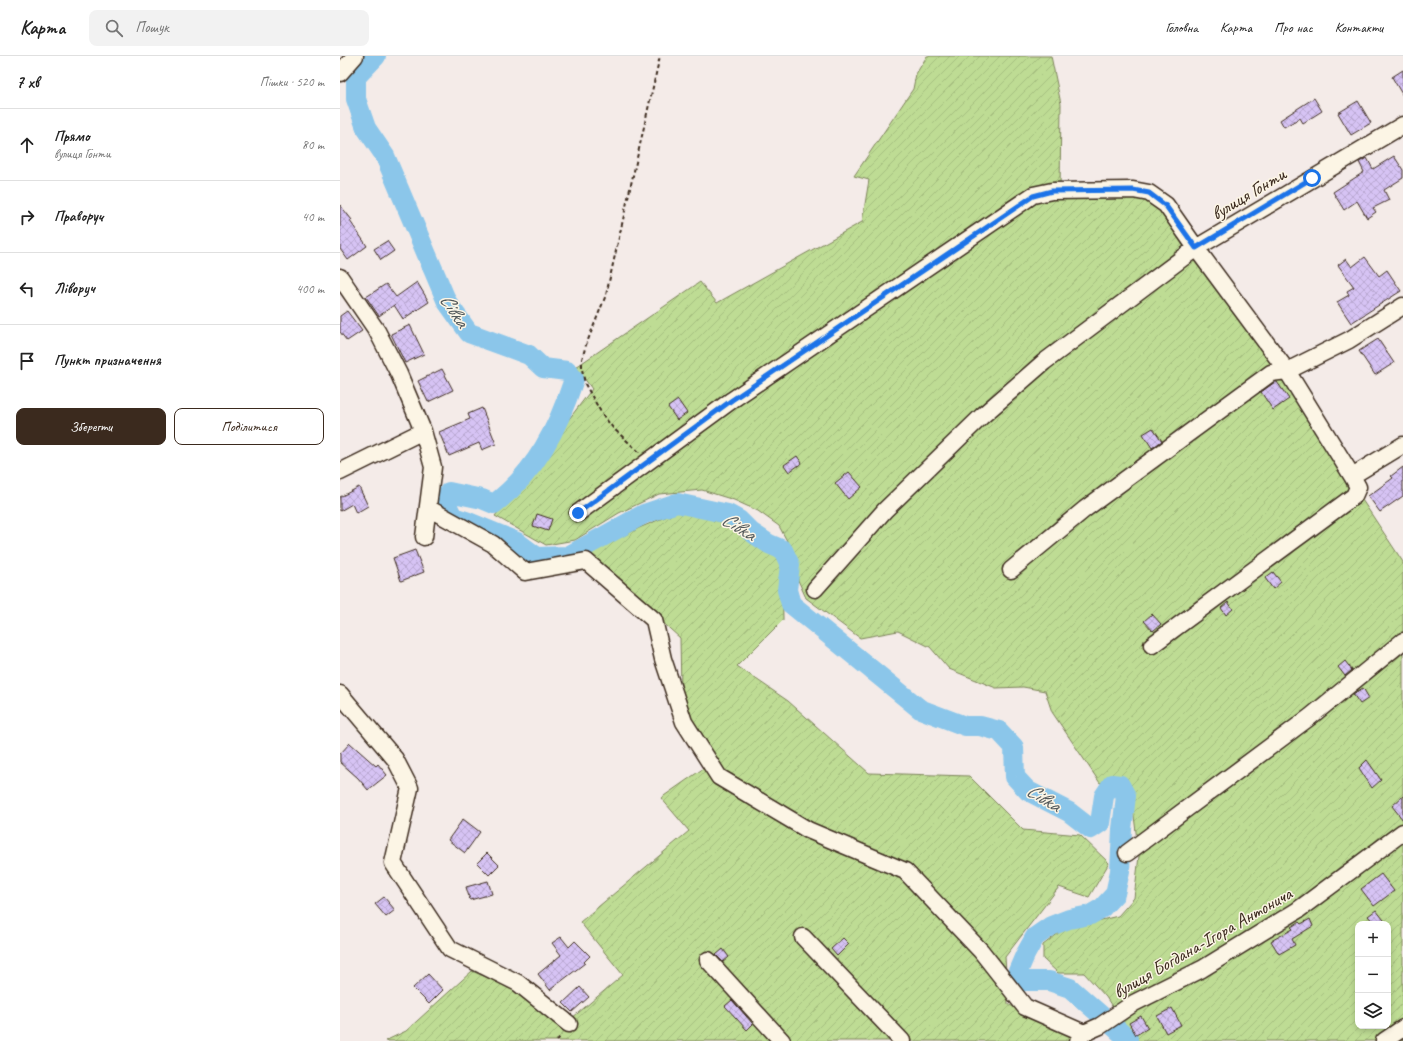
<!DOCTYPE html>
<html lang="uk">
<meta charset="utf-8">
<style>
body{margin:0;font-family:Caveat,sans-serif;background:#f2f2f2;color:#222}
.controls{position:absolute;right:12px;bottom:12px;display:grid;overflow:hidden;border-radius:8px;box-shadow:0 2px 6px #0003}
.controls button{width:36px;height:36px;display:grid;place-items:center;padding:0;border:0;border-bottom:1px solid #e0e0e0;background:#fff;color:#222;font:20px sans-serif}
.stop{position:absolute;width:12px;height:12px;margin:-9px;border:3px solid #1a73e8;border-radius:50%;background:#fff}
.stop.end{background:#1a73e8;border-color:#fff;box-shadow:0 1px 4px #0008}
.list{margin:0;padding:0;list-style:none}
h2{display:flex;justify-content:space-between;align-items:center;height:52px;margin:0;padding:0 16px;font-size:17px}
h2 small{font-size:13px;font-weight:400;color:#767676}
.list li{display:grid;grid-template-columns:26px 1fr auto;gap:12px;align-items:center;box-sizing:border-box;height:72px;padding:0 16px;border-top:1px solid #e0e0e0}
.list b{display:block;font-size:15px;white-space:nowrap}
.list p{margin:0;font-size:13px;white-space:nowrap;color:#767676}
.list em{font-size:13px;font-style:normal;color:#767676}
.actions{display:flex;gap:8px;padding:12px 16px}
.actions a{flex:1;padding:9px 0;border:1px solid #3b2a1e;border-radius:8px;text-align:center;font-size:14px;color:#3b2a1e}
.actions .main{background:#3b2a1e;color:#fff}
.icon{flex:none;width:22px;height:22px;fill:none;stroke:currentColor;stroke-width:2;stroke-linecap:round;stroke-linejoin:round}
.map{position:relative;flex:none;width:1063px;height:985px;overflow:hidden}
header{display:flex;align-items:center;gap:24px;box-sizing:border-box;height:56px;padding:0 20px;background:#fff;border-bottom:1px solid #e0e0e0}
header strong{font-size:19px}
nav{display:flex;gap:22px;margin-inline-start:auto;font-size:14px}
.search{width:280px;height:36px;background:#f2f2f2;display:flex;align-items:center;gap:10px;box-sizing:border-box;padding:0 14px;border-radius:8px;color:#767676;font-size:15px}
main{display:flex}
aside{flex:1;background:#fff}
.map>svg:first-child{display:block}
.garden{fill:url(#garden-furrows);stroke:#7c8359;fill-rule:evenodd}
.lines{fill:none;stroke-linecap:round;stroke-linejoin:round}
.river{stroke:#8bc6ea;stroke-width:20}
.building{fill:url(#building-cross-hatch);stroke:#3b2a1e}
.minor-casing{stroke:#3b2a1e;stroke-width:19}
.path{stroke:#3b2a1e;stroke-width:2;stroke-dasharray:4 3;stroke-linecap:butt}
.minor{stroke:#fcf5e5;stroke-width:16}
.route{stroke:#1a73e8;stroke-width:5}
.labels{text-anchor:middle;stroke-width:3;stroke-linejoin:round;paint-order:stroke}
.street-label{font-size:19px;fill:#3b2a1e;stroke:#fcf5e5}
.water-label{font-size:20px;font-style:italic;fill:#53595b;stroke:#fcf5e5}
</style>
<header>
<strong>Карта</strong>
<div class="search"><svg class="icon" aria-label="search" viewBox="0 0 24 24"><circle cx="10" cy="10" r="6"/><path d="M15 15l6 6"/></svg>Пошук</div>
<nav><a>Головна</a><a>Карта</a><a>Про нас</a><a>Контакти</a></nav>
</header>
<main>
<aside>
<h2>7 хв<small>Пішки · 520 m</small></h2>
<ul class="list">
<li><svg class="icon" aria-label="ahead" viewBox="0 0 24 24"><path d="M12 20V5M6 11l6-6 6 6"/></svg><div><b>Прямо</b><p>вулиця Гонти</p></div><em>80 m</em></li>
<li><svg class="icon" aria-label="right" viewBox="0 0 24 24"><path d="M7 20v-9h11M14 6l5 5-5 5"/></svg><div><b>Праворуч</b></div><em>40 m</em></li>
<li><svg class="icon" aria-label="left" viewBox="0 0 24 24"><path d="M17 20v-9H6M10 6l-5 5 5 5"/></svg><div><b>Ліворуч</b></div><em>400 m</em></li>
<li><svg class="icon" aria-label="arrive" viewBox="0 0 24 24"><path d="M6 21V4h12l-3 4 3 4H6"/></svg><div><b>Пункт призначення</b></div></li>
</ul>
<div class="actions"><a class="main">Зберегти</a><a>Поділитися</a></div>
</aside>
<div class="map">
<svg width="1063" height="985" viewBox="0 0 1063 985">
<defs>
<pattern id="garden-furrows" width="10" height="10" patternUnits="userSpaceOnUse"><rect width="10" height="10" fill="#bedc94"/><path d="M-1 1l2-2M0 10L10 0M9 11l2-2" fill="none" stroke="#a4bd7f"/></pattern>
<pattern id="building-cross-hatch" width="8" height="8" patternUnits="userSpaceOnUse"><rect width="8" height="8" fill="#d6c3f4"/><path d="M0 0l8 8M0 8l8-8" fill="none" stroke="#b9a8d1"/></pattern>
</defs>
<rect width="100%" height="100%" fill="#f4ebe8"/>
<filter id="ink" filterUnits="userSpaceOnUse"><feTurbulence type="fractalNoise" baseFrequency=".025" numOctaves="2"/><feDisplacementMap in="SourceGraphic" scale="8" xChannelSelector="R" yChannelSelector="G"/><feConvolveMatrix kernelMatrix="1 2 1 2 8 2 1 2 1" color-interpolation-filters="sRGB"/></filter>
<g filter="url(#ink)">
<path class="garden" d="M 587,0 L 711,0 L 721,48 L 720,135 L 802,134 L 856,192 L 1063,506 L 1063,985 L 794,985 L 766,941 L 744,917 L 718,917 L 703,903 L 703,889 L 724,873 L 778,860 L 794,842 L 799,800 L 794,760 L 790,731 L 779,720 L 760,727 L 712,656 L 705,635 L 683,631 L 656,632 L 609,613 L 590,591 L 558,575 L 520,582 L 466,542 L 458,524 L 454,498 L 439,470 L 418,455 L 394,444 L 362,434 L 319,438 L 279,457 L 235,484 L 206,489 L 155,460 L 252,333 L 236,311 L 360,226 L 377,247 L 522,166 L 529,124 L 514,120 L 573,33 L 576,18 ZM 1018,868 L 1048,868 L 1048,970 L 1018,970 Z
M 342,454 L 396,471 L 442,504 L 443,564 L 397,610 L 448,645 L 529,717 L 629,720 L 683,774 L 740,779 L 769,807 L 749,841 L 719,831 L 665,901 L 668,948 L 700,965 L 754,985 L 45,985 L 66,975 L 132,915 L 176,934 L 225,968 L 283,919 L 240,866 L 349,775 L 321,742 L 374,705 L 357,678 L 341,635 L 340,582 L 247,498 L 299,472 Z"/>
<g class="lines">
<path class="river" d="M 36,0 L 16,21 L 16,43 L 26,72 L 45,100 L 107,246 L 129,277 L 189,299 L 203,312 L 227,315 L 234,323 C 218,372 196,416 154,448 L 142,443 L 109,436 L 107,449 L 113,461 L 126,465 L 177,486 L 197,501 L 228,500 L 304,458 L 337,447 L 388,458 L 399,464 L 411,476 L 429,488 L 443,494 L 450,509 L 447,534 L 451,548 L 580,653 L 625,670 L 640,670 L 659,675 L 674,691 L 675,721 L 688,735 L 729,756 L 751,773 L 760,767 L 764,740 L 772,728 L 780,729 L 786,740 L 782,773 L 780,815 L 775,838 L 762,852 L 750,859 L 729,863 L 711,870 L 695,881 L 685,899 L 676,920 L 680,925 L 709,925 L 730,932 L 788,983 L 788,985"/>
</g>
<path class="building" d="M 1063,14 L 1063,40 L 1052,21 Z
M 974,42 L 982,55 L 963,67 L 960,62 L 944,71 L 940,64 Z
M 1018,45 L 1031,67 L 1011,79 L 998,57 Z
M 1054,100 L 1063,114 L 1063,122 L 1044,134 L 1049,144 L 1033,152 L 1036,156 L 1027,162 L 1017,145 L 1004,154 L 993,136 L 1024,116 L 1019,106 L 1027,102 L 1033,113 Z
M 0,149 L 12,164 L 10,165 L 27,190 L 8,204 L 0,193 Z
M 47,185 L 54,195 L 41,204 L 34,193 Z
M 1025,201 L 1039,220 L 1047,214 L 1061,235 L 1011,267 L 997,246 L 1009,239 L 1007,235 L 1014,231 L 998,209 L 1006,203 L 1012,211 Z
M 77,226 L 89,246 L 63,263 L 54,249 L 39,260 L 26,241 L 46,228 L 56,241 Z
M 7,255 L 22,275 L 7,285 L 0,276 L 0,260 Z
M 70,269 L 84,298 L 65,307 L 51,278 Z
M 1038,283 L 1054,307 L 1035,319 L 1019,295 Z
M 102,313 L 113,334 L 88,346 L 78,325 Z
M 935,326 L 937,326 L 949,343 L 933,354 L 921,336 Z
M 338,344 L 347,357 L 337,364 L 328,351 Z
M 142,352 L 156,388 L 142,394 L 139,387 L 109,400 L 99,376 L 130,363 L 128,358 Z
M 813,372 L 822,385 L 812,392 L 803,378 Z
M 457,400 L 462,407 L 449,416 L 444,409 Z
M 1063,411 L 1063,440 L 1040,456 L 1028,440 L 1053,422 L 1051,420 Z
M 509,416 L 522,431 L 508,443 L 495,427 Z
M 19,431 L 28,450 L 16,457 L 12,448 L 0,455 L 0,441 Z
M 197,458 L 212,463 L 208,475 L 193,470 Z
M 75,494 L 84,516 L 61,525 L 53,502 Z
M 933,516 L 941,526 L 933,533 L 925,522 Z
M 888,546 L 893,553 L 886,559 L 881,552 Z
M 812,558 L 821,568 L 813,575 L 804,565 Z
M 1005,605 L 1012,614 L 1005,620 L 998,611 Z
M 1023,632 L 1029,642 L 1020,648 L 1013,638 Z
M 10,687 L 36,710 L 38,708 L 47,719 L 28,734 L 18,722 L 0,706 L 0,698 Z
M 1027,704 L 1041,724 L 1032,732 L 1019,712 Z
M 1063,740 L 1063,764 L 1052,750 Z
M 123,763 L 140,776 L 125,797 L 108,784 Z
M 147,797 L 159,809 L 149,819 L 137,807 Z
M 1041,818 L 1054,835 L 1034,850 L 1021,833 Z
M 148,825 L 152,838 L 130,844 L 126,831 Z
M 44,841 L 55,854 L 46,861 L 35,848 Z
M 1036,854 L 1047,868 L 1035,868 L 1028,860 Z
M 970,863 L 973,870 L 952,883 L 955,889 L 939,898 L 931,885 L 953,873 L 951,871 L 959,866 L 961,868 Z
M 221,881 L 229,891 L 235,885 L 250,900 L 244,906 L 245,907 L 210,934 L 198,918 L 221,899 L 212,887 Z
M 503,882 L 509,888 L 497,900 L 491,893 Z
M 383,893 L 389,901 L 383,906 L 376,899 Z
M 88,918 L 103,934 L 89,948 L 73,932 Z
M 240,931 L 249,941 L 232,956 L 223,947 Z
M 392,944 L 413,968 L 407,974 L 385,950 Z
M 832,952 L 841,969 L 826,977 L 817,960 Z
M 801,960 L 808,972 L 796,979 L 789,967 Z"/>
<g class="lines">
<defs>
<path id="minor" d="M 0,17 L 15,0
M 0,221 L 37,275 L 59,318 L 83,375 L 93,411 L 84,481
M 0,416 L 83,375
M 1012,420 L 1063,389
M 88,452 L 153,488 L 185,516 L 246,505 L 314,564 L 323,603 L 344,666 L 379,721 L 468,774 L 565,815 L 641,895 L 685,951 L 744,977
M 238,457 L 392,344 L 693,139 L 712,135 L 793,134 L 809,137 L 826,149 L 856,192 L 947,315 L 1012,420 L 1018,431 L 1014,440 L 812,589
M 671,514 L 745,453 L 931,317 L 947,315 L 1009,284 L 1063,250
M 475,533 L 545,454 L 642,360 L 704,306 L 856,192 L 1063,69
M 0,638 L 55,703 L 70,732 L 53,807 L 110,893 L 178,927 L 229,968
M 787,797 L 970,661 L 1063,585
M 463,881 L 562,985
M 368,904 L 442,985
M 738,985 L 744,977 L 760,970 L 794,947 L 862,913 L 958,854 L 1063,776
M 1044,985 L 1063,972"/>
</defs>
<use href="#minor" class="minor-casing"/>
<path class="path" d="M 299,396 L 273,372 L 262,358 L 245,328 L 242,313 L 242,303 L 246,289 L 266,239 L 320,0
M 217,985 L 221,979"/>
<use href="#minor" class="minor"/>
</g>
</g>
<g class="lines" filter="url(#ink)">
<path class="route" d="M 238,457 L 392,344 L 693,140 L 712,135 L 793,134 L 809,137 L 826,150 L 856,192 L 972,122"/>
</g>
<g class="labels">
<g class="street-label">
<text transform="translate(908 137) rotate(-31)" y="7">вулиця Гонти</text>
<text transform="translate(862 886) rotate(-30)" y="7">вулиця Богдана-Ігора Антонича</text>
</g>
<g class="water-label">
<text transform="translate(115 254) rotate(57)" y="7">Сівка</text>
<text transform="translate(399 470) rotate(31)" y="7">Сівка</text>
<text transform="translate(704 741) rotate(32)" y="7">Сівка</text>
</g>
</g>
</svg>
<div class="controls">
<button>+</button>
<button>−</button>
<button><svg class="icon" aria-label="layers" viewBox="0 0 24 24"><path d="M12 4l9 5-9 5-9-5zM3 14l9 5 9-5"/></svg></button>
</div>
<div class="stop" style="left:972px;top:122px"></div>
<div class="stop end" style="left:238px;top:457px"></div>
</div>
</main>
